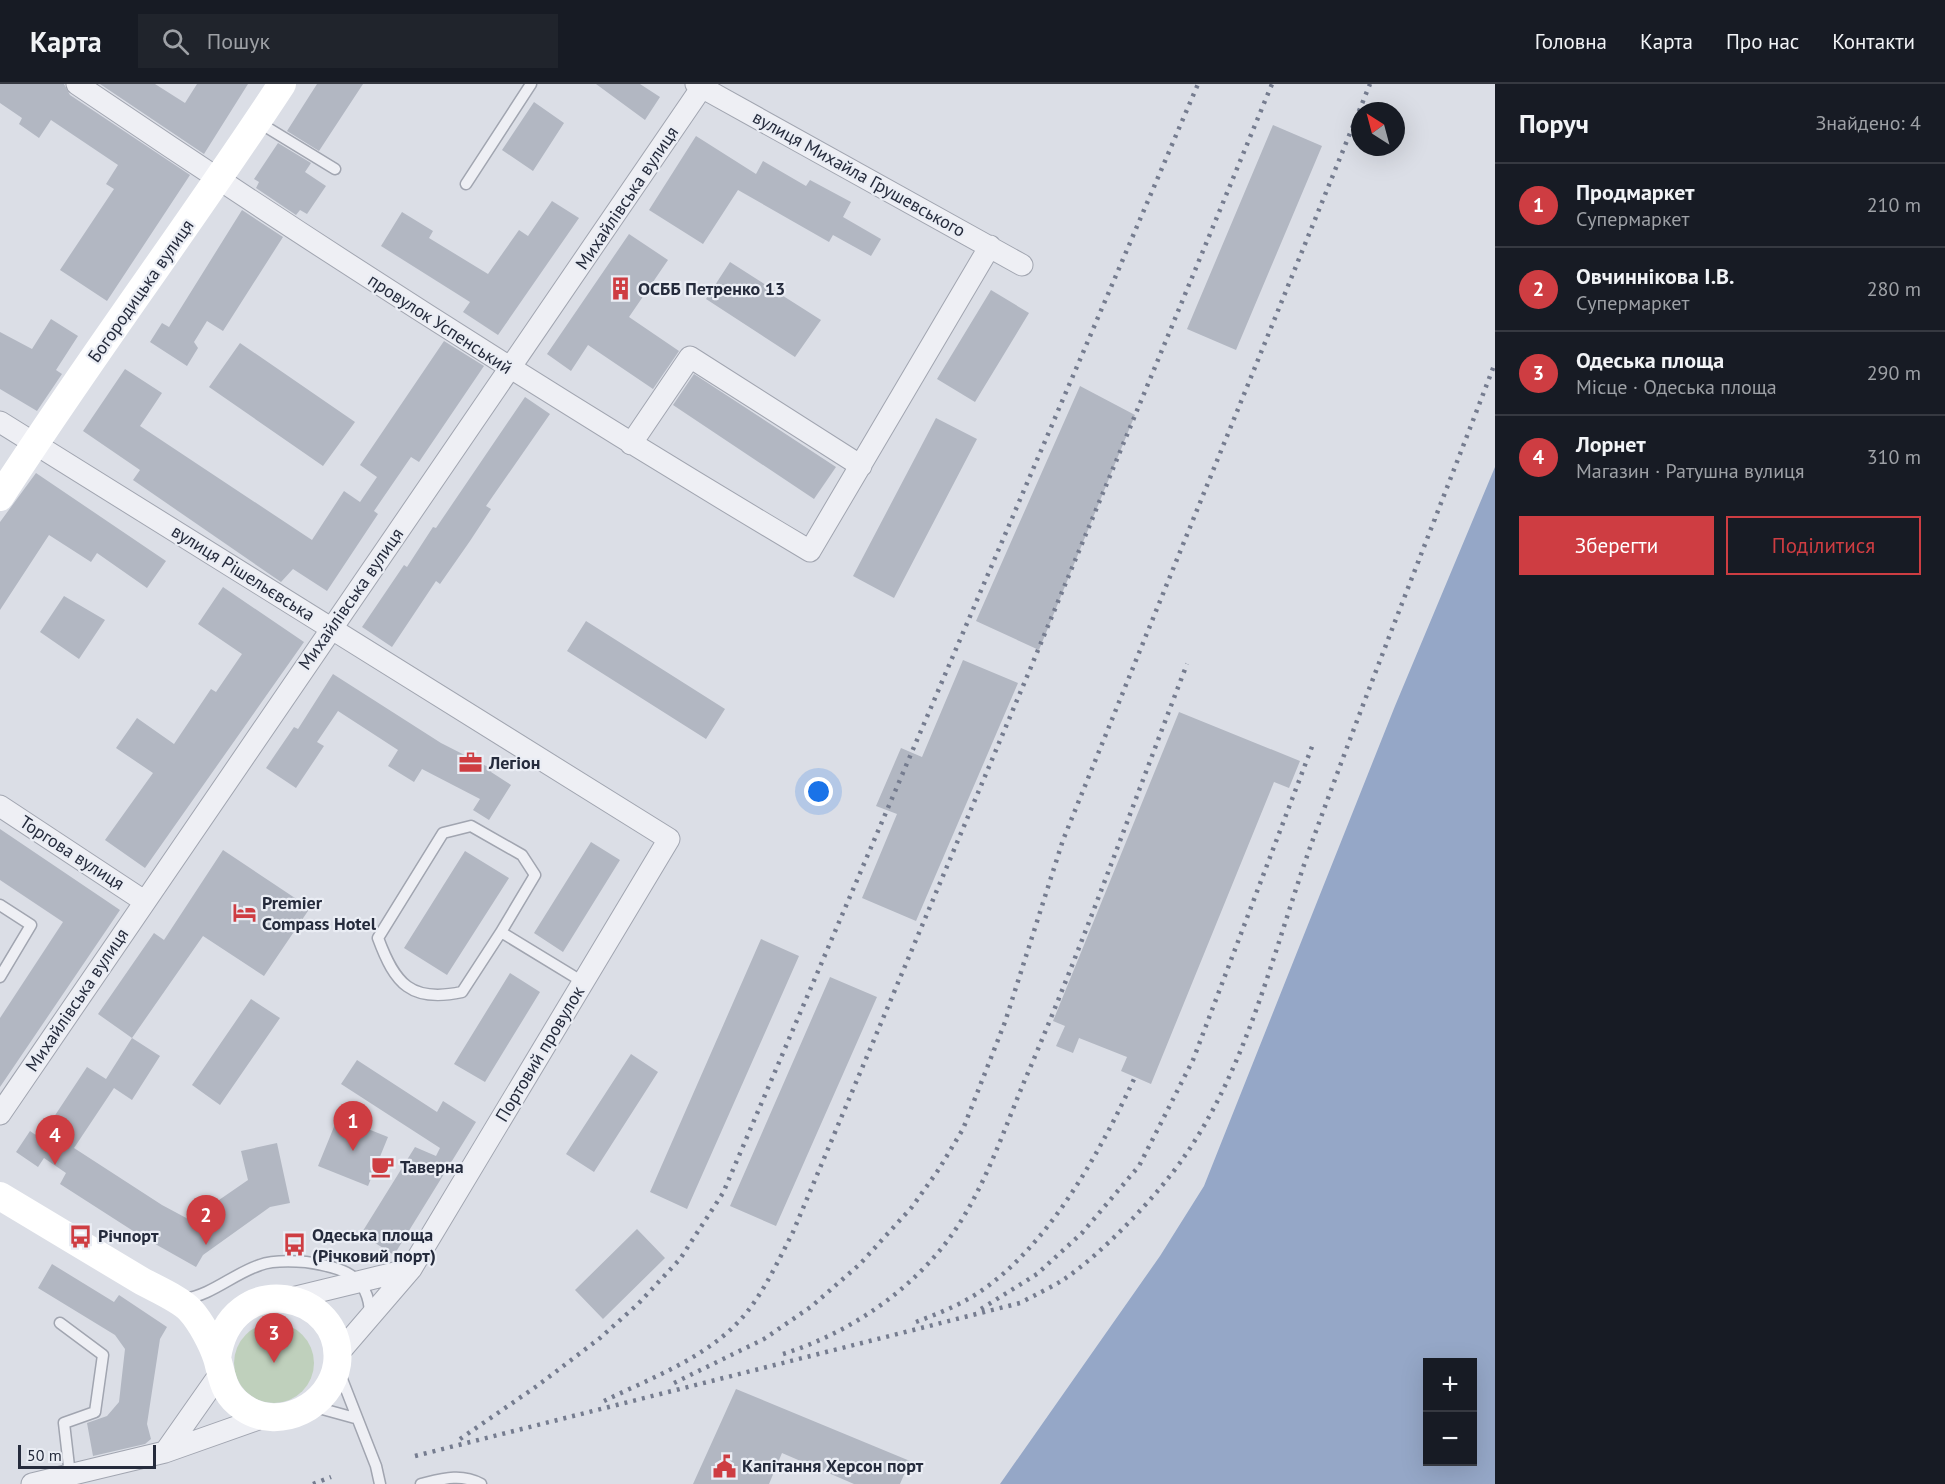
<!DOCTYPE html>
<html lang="uk">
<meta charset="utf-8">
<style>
body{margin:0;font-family:"PT Sans",sans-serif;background:#20242c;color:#f1f3f6}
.controls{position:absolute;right:18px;bottom:18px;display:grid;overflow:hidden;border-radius:0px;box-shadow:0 6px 24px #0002}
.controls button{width:54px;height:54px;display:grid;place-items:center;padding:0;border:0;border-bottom:2px solid #363941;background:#171b24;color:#f1f3f6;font:30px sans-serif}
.compass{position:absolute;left:1351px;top:18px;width:54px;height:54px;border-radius:50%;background:#171b24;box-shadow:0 6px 24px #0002;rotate:324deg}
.scale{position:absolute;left:18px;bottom:15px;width:138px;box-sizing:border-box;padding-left:6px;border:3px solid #252b3c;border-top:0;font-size:16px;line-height:21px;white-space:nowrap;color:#252b3c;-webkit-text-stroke:4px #eaedf4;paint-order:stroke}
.you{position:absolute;left:819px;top:708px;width:21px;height:21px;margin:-15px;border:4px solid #fff;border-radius:50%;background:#1a73e8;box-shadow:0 0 0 9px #1a73e833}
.badge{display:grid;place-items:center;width:39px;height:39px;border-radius:50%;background:#ce3d42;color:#fff;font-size:20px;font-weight:700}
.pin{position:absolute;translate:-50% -50px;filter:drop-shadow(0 2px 3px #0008)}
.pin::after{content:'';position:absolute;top:32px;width:21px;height:18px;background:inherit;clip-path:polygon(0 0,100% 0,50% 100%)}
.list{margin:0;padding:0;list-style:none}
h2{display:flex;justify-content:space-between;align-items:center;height:78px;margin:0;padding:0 24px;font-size:26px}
h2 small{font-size:20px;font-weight:400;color:#9ea1a6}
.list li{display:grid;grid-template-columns:39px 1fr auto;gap:18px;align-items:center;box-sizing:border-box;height:84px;padding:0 24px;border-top:2px solid #363941}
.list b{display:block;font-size:22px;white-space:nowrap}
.list p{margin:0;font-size:20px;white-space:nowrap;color:#9ea1a6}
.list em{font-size:20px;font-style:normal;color:#9ea1a6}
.actions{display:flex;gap:12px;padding:18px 24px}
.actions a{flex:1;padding:14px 0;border:2px solid #ce3d42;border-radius:0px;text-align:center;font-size:21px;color:#ce3d42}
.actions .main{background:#ce3d42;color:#fff}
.icon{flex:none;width:33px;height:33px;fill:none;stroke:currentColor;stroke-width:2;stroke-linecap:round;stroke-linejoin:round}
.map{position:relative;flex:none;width:1495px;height:1400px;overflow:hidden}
header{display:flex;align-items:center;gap:36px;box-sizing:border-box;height:84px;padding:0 30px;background:#171b24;border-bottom:2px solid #363941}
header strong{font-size:28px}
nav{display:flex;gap:33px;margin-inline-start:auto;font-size:21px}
.search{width:420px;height:54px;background:#20242c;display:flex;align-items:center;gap:15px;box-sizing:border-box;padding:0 21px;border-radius:0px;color:#9ea1a6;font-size:22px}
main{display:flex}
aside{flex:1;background:#171b24}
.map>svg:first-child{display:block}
.green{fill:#bfd0bc}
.water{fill:#95a7c7;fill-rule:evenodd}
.building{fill:#b2b7c2}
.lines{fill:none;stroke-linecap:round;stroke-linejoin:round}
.lane-casing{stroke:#a1a5b0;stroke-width:13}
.street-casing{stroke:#a1a5b0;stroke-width:23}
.lane{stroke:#eeeff4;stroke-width:10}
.street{stroke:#eeeff4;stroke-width:21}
.secondary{stroke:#fff;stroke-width:28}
.rail{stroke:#757c8f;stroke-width:4.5;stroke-dasharray:3 6;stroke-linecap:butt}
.labels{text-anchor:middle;stroke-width:4.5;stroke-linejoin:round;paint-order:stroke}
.street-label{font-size:18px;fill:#252b3c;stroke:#eaedf4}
.poi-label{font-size:18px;font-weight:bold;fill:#252b3c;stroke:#eaedf4;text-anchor:start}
</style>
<header>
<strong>Карта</strong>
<div class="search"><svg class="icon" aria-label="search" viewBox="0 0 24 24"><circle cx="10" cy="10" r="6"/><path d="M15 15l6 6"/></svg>Пошук</div>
<nav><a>Головна</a><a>Карта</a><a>Про нас</a><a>Контакти</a></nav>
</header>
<main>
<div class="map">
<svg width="1495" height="1400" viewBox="0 0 1495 1400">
<rect width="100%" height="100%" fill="#dbdee6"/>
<path class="green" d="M234 1279a40 40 0 1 1 80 0a40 40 0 1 1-80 0Z"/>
<path class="water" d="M 1495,383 L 1495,1400 L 1000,1400 L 1160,1172 L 1204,1102 L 1395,622 ZM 1428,1278 L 1472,1278 L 1472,1378 L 1428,1378 Z"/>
<path class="building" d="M 0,0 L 64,0 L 70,11 L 190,91 L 107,217 L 60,186 L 114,105 L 106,100 L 118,81 L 51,36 L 39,54 L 19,40 L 22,34 L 0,19 Z
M 100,0 L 155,0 L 185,19 L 197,0 L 248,0 L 204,70 Z
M 317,0 L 363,0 L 319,67 L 287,47 Z
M 596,0 L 640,0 L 660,13 L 645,36 Z
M 534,18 L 564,39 L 533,87 L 502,66 Z
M 1273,41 L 1322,62 L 1236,266 L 1187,245 Z
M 696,52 L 756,90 L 763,77 L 806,102 L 810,96 L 851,118 L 843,133 L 881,155 L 871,172 L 833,151 L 829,158 L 738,106 L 703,160 L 649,126 Z
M 278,59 L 311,79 L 305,88 L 326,102 L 307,130 L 300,126 L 296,131 L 256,104 L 259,98 L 254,95 Z
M 552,117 L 579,134 L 498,251 L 463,228 L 470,218 L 381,162 L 402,128 L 433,147 L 429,154 L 488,190 L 519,146 L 528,152 Z
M 242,126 L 283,153 L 223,247 L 207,237 L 194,258 L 198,264 L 187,282 L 150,258 L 162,239 L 169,243 Z
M 629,150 L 668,176 L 629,233 L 679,267 L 653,305 L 588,261 L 571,287 L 547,270 Z
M 730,178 L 821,236 L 795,273 L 706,215 Z
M 991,206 L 1029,229 L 975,318 L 937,295 Z
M 51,235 L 78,252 L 56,286 L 62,290 L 37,327 L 0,305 L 0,248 L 32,265 Z
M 444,257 L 484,282 L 419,378 L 411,373 L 374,427 L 378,430 L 327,507 L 293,485 L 281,498 L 133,396 L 140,386 L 83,347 L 125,285 L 162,309 L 140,342 L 312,456 L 344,407 L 360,418 L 377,393 L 360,381 Z
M 240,259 L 355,338 L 323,382 L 209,303 Z
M 694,290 L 836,383 L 814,415 L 673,321 Z
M 1080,302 L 1135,331 L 1039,566 L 976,537 Z
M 525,313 L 550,330 L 486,422 L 491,425 L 470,457 L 440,500 L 436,497 L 392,563 L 362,543 L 404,481 L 407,483 L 433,443 L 436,444 Z
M 936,334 L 977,355 L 894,514 L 853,492 Z
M 36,389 L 166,477 L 147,504 L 97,469 L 91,478 L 49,451 L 0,526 L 0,438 Z
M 223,503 L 304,558 L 145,784 L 105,756 L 153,689 L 116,664 L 137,634 L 174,660 L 211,605 L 216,608 L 242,570 L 198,540 Z
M 64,512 L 105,536 L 79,575 L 40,548 Z
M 586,537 L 725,625 L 706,655 L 567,567 Z
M 963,576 L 1018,599 L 916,837 L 862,814 L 897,730 L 876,722 L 901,664 L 922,673 Z
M 333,590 L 441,659 L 492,685 L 491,688 L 511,701 L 489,736 L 473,726 L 480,715 L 422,685 L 414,698 L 388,682 L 398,666 L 338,627 L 317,658 L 324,662 L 296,704 L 266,684 L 294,643 L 298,645 Z
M 1179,628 L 1300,677 L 1289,704 L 1274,698 L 1151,1000 L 1121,987 L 1127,973 L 1079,954 L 1073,969 L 1056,962 L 1065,942 L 1053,937 Z
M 0,745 L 120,826 L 0,1003 L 0,934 L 63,838 L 0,796 Z
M 591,758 L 620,776 L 563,868 L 534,849 Z
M 223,766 L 310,824 L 264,892 L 203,852 L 132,954 L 98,930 L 154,849 L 164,856 Z
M 465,767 L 509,794 L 447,891 L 404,864 Z
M 761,855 L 799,872 L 687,1125 L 650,1108 Z
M 510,889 L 540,908 L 485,998 L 454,980 Z
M 830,893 L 877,913 L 776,1142 L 730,1122 Z
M 251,915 L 280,934 L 220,1021 L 192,1001 Z
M 132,954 L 160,972 L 132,1016 L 114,1004 L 74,1064 L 162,1121 L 190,1136 L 248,1096 L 241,1067 L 277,1059 L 290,1119 L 270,1123 L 203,1171 L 196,1183 L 141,1152 L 60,1100 L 66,1089 L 44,1074 L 38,1083 L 16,1068 L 30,1047 L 40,1054 L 87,983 L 106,995 Z
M 631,970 L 658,988 L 594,1088 L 566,1070 Z
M 357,976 L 437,1028 L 443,1017 L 476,1038 L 394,1171 L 361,1150 L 415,1063 L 436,1072 L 440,1064 L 341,1000 Z
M 338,1033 L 388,1053 L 368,1102 L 318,1082 Z
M 637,1145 L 665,1174 L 603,1235 L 575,1206 Z
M 52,1180 L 114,1218 L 119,1211 L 167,1243 L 160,1255 L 147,1340 L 151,1355 L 145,1360 L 93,1372 L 87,1339 L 107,1332 L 119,1318 L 125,1265 L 115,1251 L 38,1204 Z
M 736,1305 L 910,1377 L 900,1400 L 854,1400 L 782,1369 L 769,1400 L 693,1400 Z"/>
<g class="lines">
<defs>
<path id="lane" d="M 258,38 L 335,85
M 466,100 L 531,0
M 0,821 L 31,841 L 0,893
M 501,848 L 462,908 C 411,919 395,900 378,854 L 443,749 L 471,742 L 522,771 L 535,791 L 501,848 L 583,898
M 184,1215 C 212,1211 233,1190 260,1181 C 273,1176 292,1177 306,1178 C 340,1183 369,1190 370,1230
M 60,1239 L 103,1271 L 95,1328 L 64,1339 L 70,1391
M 340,1290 L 376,1382 L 380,1400
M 315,1323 L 355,1334
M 421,1400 C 442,1395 461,1389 481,1400"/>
<path id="street" d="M 77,0 C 317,163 561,319 810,467 L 990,162
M 696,0 L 1022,181
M 0,338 L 669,755 L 411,1185 L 337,1271
M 631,360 L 690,273 L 861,382
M 0,722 L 144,817
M 0,1030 L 704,0
M 288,1215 L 411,1185
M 165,1368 L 219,1291
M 32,1400 L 165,1368 L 264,1333"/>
</defs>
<use href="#lane" class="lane-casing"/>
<use href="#street" class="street-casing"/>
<use href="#lane" class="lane"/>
<use href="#street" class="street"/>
<path class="secondary" d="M 0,413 C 90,273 191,139 282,0
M 0,1112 C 47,1140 93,1168 140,1196 C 154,1204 180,1215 190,1226 C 201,1238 212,1259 217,1274 C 223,1295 223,1310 244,1324 C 280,1348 331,1322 337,1280 C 346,1207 230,1182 217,1274"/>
<path class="rail" d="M 981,1225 L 1037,1190 L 1082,1149 L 1139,1082 L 1193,976 L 1313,660
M 916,1238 C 937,1230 958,1222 978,1209 C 1049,1162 1100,1068 1135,993
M 783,1270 C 846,1250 904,1212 945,1160 C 982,1112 1001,1053 1024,998 C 1083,861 1133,720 1187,580
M 674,1299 L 764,1255 L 812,1222 L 860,1180 L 912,1123 L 939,1085 L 963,1045 L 1005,938 L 1063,756 L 1370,0
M 604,1317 C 653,1293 712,1272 747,1228 C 766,1204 779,1175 793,1148 L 1031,583 L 1272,0
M 460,1355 L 537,1302 L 600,1254 L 638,1220 L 680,1175 L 723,1109 L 1198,0
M 415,1372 L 1020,1219 C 1035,1211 1050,1204 1063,1196 C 1102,1170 1158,1111 1184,1073 C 1249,980 1274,864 1312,758 C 1370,598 1434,439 1495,279
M 313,1400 L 331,1393"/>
</g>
<defs>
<symbol id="building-bare" viewBox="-9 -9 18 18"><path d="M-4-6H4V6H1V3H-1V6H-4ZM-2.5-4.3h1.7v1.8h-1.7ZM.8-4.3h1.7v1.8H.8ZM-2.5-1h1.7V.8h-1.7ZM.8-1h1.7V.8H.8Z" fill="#ce3d42" stroke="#eaedf4" stroke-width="2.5" paint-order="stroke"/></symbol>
<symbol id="office-bare" viewBox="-9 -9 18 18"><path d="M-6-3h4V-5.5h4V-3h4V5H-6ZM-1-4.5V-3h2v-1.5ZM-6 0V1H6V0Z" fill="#ce3d42" stroke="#eaedf4" stroke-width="2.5" paint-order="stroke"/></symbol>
<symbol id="hotel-bare" viewBox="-9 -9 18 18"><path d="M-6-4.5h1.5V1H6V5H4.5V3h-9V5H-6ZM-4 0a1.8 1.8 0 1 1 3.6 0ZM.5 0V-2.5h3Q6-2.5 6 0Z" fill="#ce3d42" stroke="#eaedf4" stroke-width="2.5" paint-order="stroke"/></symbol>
<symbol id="cafe-bare" viewBox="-9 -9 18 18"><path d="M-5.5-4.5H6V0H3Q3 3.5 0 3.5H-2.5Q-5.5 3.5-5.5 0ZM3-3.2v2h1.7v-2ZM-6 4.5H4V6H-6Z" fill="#ce3d42" stroke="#eaedf4" stroke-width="2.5" paint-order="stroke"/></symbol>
<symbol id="bus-bare" viewBox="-9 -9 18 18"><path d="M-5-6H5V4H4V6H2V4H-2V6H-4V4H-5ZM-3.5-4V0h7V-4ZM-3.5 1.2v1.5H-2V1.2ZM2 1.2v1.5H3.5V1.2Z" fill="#ce3d42" stroke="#eaedf4" stroke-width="2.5" paint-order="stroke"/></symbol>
<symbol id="civic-bare" viewBox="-9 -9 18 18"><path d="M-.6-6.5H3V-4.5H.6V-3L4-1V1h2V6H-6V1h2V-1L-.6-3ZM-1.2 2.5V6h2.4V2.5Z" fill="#ce3d42" stroke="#eaedf4" stroke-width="2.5" paint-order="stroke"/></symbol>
</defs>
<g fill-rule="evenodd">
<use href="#building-bare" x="604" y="188" width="33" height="33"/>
<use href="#office-bare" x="454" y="662" width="33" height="33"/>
<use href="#hotel-bare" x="228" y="812" width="33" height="33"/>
<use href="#cafe-bare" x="366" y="1066" width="33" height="33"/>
<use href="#bus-bare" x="64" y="1136" width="33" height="33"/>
<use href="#bus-bare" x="278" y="1144" width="33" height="33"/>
<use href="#civic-bare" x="708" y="1366" width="33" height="33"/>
</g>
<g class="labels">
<g class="street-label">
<text transform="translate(859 90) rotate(29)" y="6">вулиця Михайла Грушевського</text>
<text transform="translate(627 114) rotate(-56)" y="6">Михайлівська вулиця</text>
<text transform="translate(141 207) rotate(-55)" y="6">Богородицька вулиця</text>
<text transform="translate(440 240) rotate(33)" y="6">провулок Успенський</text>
<text transform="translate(243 489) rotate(32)" y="6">вулиця Рішельєвська</text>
<text transform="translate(351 515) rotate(-55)" y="6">Михайлівська вулиця</text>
<text transform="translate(72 769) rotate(33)" y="6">Торгова вулиця</text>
<text transform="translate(77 916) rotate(-56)" y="6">Михайлівська вулиця</text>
<text transform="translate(540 970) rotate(-59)" y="6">Портовий провулок</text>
</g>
<g class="poi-label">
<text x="638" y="211">ОСББ Петренко 13</text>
<text x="489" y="685">Легіон</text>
<text x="262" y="825">Premier<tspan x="262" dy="21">Compass Hotel</tspan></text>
<text x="400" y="1089">Таверна</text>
<text x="312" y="1157">Одеська площа<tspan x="312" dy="21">(Річковий порт)</tspan></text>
<text x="98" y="1158">Річпорт</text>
<text x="742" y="1388">Капітання Херсон порт</text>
</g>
</g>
</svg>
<div class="controls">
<button>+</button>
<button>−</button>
</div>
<svg class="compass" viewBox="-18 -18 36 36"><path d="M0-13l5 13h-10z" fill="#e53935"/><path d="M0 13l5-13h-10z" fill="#9ea1a6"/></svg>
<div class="scale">50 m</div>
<div class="you"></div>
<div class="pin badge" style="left:353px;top:1067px">1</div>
<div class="pin badge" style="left:206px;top:1161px">2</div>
<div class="pin badge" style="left:274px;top:1279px">3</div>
<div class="pin badge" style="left:55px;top:1081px">4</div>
</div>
<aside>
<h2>Поруч<small>Знайдено: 4</small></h2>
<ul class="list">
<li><span class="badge">1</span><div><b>Продмаркет</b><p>Супермаркет</p></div><em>210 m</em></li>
<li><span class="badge">2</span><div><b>Овчиннікова І.В.</b><p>Супермаркет</p></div><em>280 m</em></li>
<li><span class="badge">3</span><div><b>Одеська площа</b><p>Місце · Одеська площа</p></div><em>290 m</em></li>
<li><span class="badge">4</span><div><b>Лорнет</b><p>Магазин · Ратушна вулиця</p></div><em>310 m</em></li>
</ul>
<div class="actions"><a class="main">Зберегти</a><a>Поділитися</a></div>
</aside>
</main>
